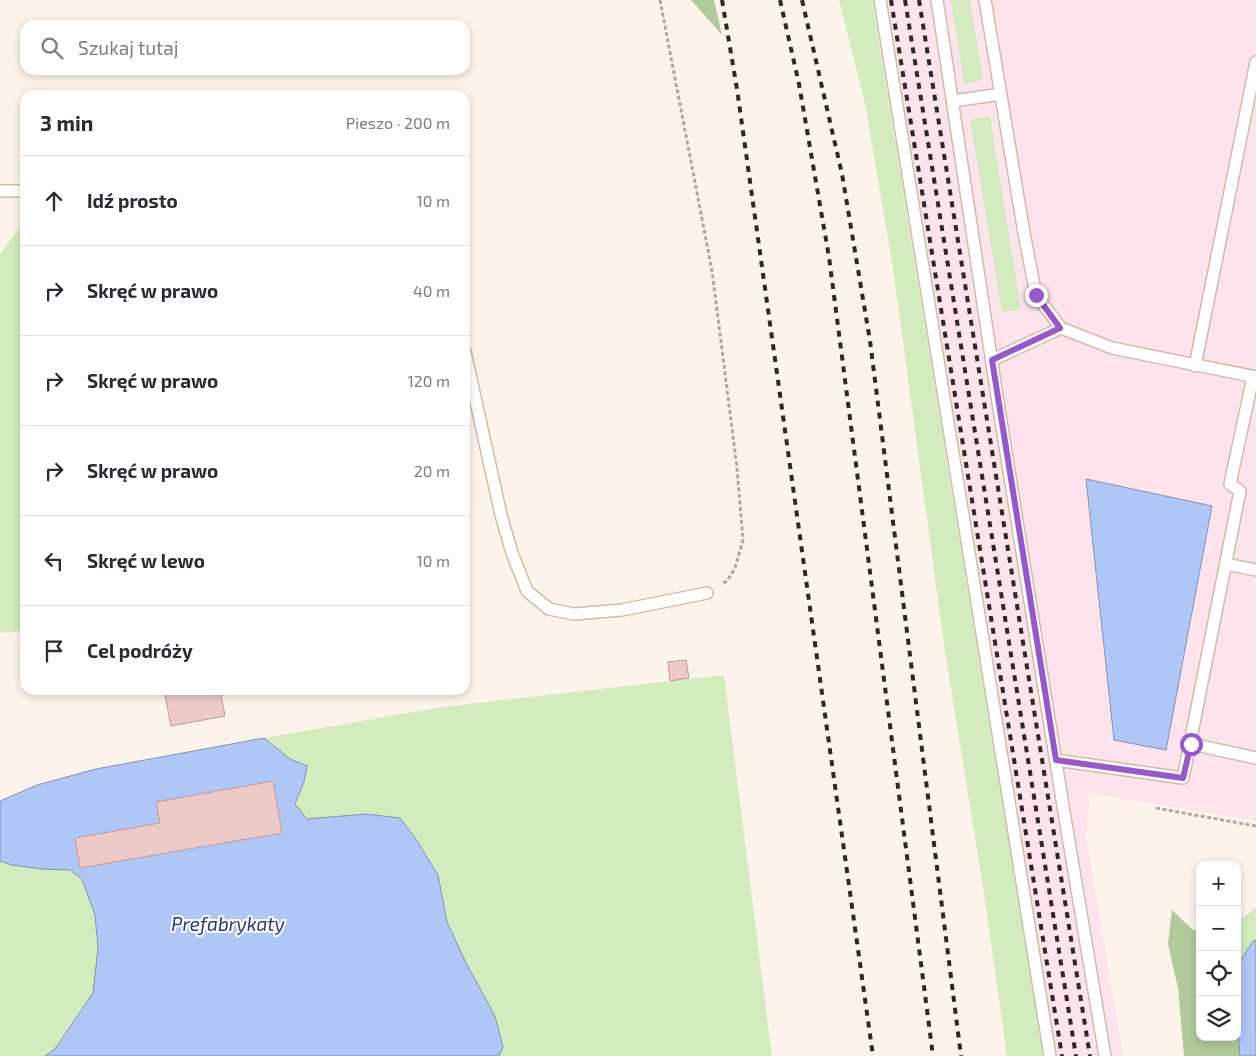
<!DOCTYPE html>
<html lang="pl">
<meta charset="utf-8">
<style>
body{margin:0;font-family:"Exo 2",sans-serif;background:#f7f7f7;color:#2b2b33}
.controls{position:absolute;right:15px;bottom:15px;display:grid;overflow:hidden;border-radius:10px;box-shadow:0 2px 8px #0003}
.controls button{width:45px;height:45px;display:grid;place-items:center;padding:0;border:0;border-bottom:1px solid #e1e1e2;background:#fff;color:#2b2b33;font:25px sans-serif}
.stop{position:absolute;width:15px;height:15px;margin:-11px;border:4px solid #9758ce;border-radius:50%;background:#fff}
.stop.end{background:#9758ce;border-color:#fff;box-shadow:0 1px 5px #0008}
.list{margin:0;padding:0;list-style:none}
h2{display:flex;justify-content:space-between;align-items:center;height:65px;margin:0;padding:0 20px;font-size:21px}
h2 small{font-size:16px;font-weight:400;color:#7c7c81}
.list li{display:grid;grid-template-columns:32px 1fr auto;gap:15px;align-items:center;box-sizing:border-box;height:90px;padding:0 20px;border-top:1px solid #e1e1e2}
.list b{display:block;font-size:19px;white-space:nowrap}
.list em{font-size:16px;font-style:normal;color:#7c7c81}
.icon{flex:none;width:28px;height:28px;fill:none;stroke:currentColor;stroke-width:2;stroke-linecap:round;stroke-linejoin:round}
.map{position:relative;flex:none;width:1256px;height:1056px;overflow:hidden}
.search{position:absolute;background:#fff;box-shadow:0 2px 8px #0003;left:20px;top:20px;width:450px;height:55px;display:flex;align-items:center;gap:12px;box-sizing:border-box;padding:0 18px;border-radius:15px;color:#7c7c81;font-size:19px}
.panel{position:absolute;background:#fff;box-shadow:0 2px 8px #0003;left:20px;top:90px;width:450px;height:605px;border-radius:15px}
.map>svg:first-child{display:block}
.industrial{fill:#fde4ec}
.green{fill:#d2ecbd}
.forest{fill:#b0ca99}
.water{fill:#afc7f7;stroke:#8291b0}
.building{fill:#edcac5;stroke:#bd9b97}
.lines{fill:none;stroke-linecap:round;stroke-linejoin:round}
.lane-casing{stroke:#cfbda4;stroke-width:14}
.path{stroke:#b0a99f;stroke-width:3;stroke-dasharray:4 2.5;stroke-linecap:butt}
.lane{stroke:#fff;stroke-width:11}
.rail{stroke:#302920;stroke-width:4;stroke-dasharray:6 6;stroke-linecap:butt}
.route{stroke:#9758ce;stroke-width:6}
.labels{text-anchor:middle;stroke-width:4;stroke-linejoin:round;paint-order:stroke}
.water-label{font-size:19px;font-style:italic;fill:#243d77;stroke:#fff}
</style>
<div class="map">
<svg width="1256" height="1056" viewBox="0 0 1256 1056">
<rect width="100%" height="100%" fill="#fcf4ea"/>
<path class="industrial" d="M 872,0 L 1256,0 L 1256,821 L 1090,793 L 1086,835 L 1123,1056 L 1043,1056 Z"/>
<path class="green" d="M 839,0 L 872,0 L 1043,1056 L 1007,1056 L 983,887 L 945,651 L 893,268 L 865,103 Z
M 951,0 L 970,0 L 983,80 L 964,84 Z
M 990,117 L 1021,310 L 1002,312 L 970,119 Z
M 25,226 L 25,630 L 10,633 L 0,632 L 0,254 L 20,227 Z
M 724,675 L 772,1056 L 499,1056 L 503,1047 L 447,922 L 438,875 L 366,814 L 307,820 L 295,804 L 304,782 L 307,766 L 290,759 L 264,738 L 443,707 Z
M 0,861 L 12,865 L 41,869 L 70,870 L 82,879 L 95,915 L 98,948 L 93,993 L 55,1049 L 45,1056 L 0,1056 Z
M 1256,908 L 1256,940 L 1253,941 L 1239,963 L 1237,960 L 1237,922 Z"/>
<path class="forest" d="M 691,0 L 714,0 L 722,35 Z
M 1172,910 L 1193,930 L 1200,930 L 1200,1037 L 1237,1037 L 1237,959 L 1239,963 L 1238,1032 L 1240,1056 L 1184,1056 L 1178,988 L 1168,944 Z"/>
<path class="water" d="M 1086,479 L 1212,506 L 1166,750 L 1114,740 Z
M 264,738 L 290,759 L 307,766 L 304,782 L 295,804 L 307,819 L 366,814 L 400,818 L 416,839 L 438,875 L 447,922 L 466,963 L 495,1016 L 503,1047 L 499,1056 L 45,1056 L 55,1049 L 93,993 L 98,948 L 95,915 L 82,879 L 70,870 L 41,869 L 12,865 L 0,861 L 0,801 L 37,785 L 96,769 Z
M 1256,940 L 1256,1056 L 1240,1056 L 1238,1032 L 1239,963 L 1253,941 Z"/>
<path class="building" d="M 686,660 L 689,678 L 670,681 L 668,662 Z
M 164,690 L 220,690 L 225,716 L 171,726 Z
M 273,781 L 282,833 L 80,868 L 75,838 L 160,823 L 156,802 Z"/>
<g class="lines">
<defs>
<path id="lane" d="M 880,0 L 1050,1056
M 937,0 L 999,409 L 1063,806 L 1105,1056
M 985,0 L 1024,233 L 1036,295 L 1061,328 L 1112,348 L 1256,377
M 953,101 L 1001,94
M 0,191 L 25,191
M 465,352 L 501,515 L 512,553 L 527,591 L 549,609 L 574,614 L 622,610 L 707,593
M 992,360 L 1061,328
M 1195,366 L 1256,62
M 1226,564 L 1256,570
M 1191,744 L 1256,758
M 1056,760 L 1183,778 L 1240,491 L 1230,484 L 1253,377"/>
</defs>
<use href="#lane" class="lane-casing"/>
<path class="path" d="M 660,0 L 712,271 L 737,468 L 743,540 L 735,568 L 728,580 L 721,585
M 1156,808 L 1256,826"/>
<use href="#lane" class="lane"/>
<path class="rail" d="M 722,0 L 737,89 L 873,1056
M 780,0 L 799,84 L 829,257 L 933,1056
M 802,0 L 842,174 L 870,341 L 961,1056
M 891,0 L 1062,1056
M 905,0 L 1076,1056
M 919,0 L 1090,1056"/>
</g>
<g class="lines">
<path class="route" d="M 1036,295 L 1060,328 L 992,360 L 1056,760 L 1183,778 L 1191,744"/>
</g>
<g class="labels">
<g class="water-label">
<text x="228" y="931">Prefabrykaty</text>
</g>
</g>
</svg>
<div class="controls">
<button>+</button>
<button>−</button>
<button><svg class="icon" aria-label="locate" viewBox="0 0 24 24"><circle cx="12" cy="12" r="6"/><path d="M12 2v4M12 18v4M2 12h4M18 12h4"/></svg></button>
<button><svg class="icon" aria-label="layers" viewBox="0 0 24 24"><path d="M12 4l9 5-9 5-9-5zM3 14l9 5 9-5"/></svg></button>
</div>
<div class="stop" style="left:1191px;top:744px"></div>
<div class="stop end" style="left:1036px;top:295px"></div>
<div class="search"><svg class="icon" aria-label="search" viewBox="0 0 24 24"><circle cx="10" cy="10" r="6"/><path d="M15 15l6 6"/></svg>Szukaj tutaj</div>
<section class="panel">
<h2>3 min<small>Pieszo · 200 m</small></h2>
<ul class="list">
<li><svg class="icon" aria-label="ahead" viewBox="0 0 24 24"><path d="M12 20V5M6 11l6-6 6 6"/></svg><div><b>Idź prosto</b></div><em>10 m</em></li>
<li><svg class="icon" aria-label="right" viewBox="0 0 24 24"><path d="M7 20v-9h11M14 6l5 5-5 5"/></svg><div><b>Skręć w prawo</b></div><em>40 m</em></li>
<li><svg class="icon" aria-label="right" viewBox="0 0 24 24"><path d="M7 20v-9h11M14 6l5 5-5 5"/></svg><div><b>Skręć w prawo</b></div><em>120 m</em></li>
<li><svg class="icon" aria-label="right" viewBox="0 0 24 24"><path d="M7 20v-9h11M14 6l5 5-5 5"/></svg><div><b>Skręć w prawo</b></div><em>20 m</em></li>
<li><svg class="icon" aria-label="left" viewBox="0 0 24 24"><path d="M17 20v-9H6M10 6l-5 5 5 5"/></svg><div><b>Skręć w lewo</b></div><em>10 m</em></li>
<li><svg class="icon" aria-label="arrive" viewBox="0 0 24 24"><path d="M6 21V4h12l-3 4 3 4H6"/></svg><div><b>Cel podróży</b></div></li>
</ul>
</section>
</div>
